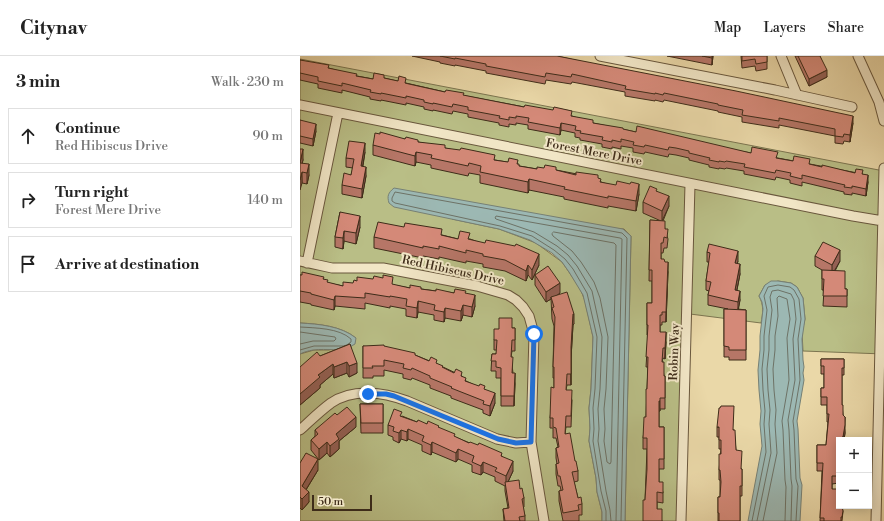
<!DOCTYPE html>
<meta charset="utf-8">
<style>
body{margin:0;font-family:"Libre Bodoni",serif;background:#f6f6f6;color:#222}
.controls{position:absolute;right:12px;bottom:12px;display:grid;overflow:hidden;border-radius:0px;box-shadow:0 2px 10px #0003}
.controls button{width:36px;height:36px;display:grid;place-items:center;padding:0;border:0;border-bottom:1px solid #e0e0e0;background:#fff;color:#222;font:20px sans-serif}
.scale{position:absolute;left:12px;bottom:10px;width:60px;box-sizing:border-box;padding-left:4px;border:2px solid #3e2c19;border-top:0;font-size:11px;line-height:14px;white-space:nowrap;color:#3e2c19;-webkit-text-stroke:3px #f1e6c6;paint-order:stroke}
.stop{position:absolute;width:12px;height:12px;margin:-9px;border:3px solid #1a73e8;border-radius:50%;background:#fff}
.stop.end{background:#1a73e8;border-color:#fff;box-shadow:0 1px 4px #0008}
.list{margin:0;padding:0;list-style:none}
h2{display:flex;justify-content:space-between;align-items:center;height:52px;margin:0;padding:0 16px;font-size:17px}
h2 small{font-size:13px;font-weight:400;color:#767676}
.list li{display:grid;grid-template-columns:26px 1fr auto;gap:12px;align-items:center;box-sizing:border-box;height:56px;margin:0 8px 8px;padding:0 8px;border:1px solid #e0e0e0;border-radius:0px}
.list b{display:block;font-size:15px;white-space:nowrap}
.list p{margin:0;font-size:13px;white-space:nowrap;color:#767676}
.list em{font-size:13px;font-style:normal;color:#767676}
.icon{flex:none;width:22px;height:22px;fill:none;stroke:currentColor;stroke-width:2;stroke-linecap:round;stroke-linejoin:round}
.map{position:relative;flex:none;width:584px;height:465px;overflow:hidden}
header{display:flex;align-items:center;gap:24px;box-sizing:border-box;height:56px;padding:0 20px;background:#fff;border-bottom:1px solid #e0e0e0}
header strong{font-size:19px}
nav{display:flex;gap:22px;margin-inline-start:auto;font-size:14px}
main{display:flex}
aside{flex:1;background:#fff}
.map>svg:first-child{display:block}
.green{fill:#b9be86;stroke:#7c7550}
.water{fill:#9cb8b3;stroke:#768075}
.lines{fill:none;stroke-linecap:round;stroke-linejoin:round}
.shore{stroke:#6d7266;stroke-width:1}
.minor-casing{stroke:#69573d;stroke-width:11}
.minor{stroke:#f1e6c6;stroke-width:9}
.wall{fill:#b67667;stroke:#3e2c19}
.shaded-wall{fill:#946054;stroke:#3e2c19}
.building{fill:#d48978;stroke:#3e2c19}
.route{stroke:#1a73e8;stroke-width:5}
.labels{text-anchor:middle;stroke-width:4;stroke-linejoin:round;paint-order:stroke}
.street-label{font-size:12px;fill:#3e2c19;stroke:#f1e6c6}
</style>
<header>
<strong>Citynav</strong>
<nav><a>Map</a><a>Layers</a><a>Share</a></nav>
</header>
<main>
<aside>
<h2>3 min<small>Walk · 230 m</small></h2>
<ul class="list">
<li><svg class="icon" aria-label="ahead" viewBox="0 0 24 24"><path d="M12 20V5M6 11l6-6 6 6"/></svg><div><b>Continue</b><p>Red Hibiscus Drive</p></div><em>90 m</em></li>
<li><svg class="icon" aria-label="right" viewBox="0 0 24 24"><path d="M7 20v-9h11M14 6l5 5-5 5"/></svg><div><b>Turn right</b><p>Forest Mere Drive</p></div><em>140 m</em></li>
<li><svg class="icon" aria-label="arrive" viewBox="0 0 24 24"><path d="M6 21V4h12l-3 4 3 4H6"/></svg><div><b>Arrive at destination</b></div></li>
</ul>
</aside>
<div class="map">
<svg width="584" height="465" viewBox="0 0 584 465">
<rect width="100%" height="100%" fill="#ead8a8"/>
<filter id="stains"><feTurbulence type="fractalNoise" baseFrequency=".005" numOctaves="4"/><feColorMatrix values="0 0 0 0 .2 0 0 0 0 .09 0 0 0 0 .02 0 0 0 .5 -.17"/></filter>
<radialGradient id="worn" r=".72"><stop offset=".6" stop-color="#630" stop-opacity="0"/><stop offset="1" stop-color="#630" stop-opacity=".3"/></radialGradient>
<path class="green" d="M 0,3 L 584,115 L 584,298 L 503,295 L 502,276 L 505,263 L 503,242 L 497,231 L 491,227 L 478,225 L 465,229 L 459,240 C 464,249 463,257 461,267 L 390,258 L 382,465 L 325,465 L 331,180 L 324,173 L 152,163 L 199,173 L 236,187 L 262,206 L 280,232 L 285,245 L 293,281 L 291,333 L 289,352 L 290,372 L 289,385 L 296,422 L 297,436 L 302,456 L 302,465 L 0,465 L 0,298 L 14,294 L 29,294 L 56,282 C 41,270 19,268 0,267 Z"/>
<path class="water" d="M 94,132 L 323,173 L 331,180 L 325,465 L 302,465 L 302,456 L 297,436 L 296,422 L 289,385 L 290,372 L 289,352 L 291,333 L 293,281 L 283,239 L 269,216 L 262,206 L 252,197 L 230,184 L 199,173 L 94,151 L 89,147 C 87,140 88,137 94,132 Z
M 471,225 L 478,225 L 491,227 L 497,231 L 503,242 L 505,263 L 502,283 L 503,304 L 504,311 L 503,317 L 504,324 L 497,365 L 498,373 L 500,422 L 502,429 L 500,465 L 448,465 L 462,390 L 460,368 L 461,355 L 459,334 L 458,314 L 460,294 L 460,280 L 463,253 L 462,246 L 459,240 L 465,229 Z
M 0,267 C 19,268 41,270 56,282 L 55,288 C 42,297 27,292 13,294 C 8,295 4,296 0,298 Z"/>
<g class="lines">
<path class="shore" d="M 254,176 L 314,187 L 316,189 L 311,406 L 310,408 L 307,406 L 304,385 L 305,373 L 304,353 L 306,333 L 308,281 L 300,242 L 294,226 L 281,206 L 272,195 L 253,180 L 252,178 Z
M 0,271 C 16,272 39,272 51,283 L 51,286 L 48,288
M 0,276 L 35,281 L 36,283 L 34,285 L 13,285 L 0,288
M 0,294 L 14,290 L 43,290 L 47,289
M 306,465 L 306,455 L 301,435 L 293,385 L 294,373 L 293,352 L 295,333 L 297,281 L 287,237 L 273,213 L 265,203 L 254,194 L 232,180 L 200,170 L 95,147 L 92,145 L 92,142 L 95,136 L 322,177 L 327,182 L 321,465
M 311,465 L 310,454 L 306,435 L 298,385 L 299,373 L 298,353 L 300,333 L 302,281 L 292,235 L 277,210 L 268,199 L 257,190 L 234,176 L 196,163 L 195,162 L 196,160 L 320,182 L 322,183 L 316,465
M 452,465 L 466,396 L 464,368 L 465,355 L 463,334 L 462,313 L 464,294 L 464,280 L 467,254 L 464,240 L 468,231 L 478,229 L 490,231 L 494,234 L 499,243 L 501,263 L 498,283 L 500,324 L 493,365 L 494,374 L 496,423 L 498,430 L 496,465
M 457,465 L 471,397 L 469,368 L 470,354 L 468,334 L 467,313 L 469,294 L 469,280 L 472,254 L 470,241 L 472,235 L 478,234 L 491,238 L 494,244 L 496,263 L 493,283 L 495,324 L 488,364 L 489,374 L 491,423 L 492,430 L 491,465
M 463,465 L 477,397 L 475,368 L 476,354 L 474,334 L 473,313 L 475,294 L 475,280 L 478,260 L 477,242 L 479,240 L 487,243 L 490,263 L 487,282 L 489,324 L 482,365 L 483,374 L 485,424 L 486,431 L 485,465"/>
<defs>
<path id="minor" d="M 300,0 L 475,34 L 552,51
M 481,0 L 497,39
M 558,0 L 579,46 L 584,65
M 0,49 L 553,160 L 583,165
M 0,205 L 32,212 L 83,212 L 177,230 L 208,239 L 216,244 L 223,251 L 229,260 L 234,278 L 231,386 L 244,465
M 7,207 L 38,57
M 0,374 C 10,365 20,355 31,347 C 53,332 83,336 107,345 L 197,383 L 216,387 L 231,386
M 381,465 L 390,128
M 576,465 L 584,112"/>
</defs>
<use href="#minor" class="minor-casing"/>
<use href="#minor" class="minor"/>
</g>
<path class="wall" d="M 112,0 L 257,0 L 553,67 L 550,86 L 544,85 L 543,88 L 535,87 L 535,80 L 479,69 L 479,72 L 442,66 L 442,61 L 418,56 L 418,55 L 364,44 L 363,46 L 355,44 L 355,45 L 325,40 L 325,36 L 272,26 L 271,28 L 246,24 L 245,28 L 186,17 L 186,15 L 155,9 L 155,10 L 140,7 L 140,6 Z
M 367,0 L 413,0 L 412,9 Z
M 441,0 L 467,0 L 467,13 L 456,15 L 455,10 L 442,12 Z
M 495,0 L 520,0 L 527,21 L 509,30 Z
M 0,4 L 57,20 L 73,23 L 84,22 L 145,36 L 272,60 L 293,67 L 336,76 L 451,97 L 563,118 L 568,126 L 566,140 L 552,137 L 552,139 L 544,138 L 544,136 L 502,126 L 502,130 L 490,127 L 490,124 L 476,121 L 475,124 L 444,118 L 444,115 L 426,112 L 425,113 L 419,112 L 419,113 L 409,111 L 409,109 L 389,104 L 389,102 L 376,99 L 369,98 L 368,101 L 345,96 L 344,98 L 333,96 L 333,92 L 321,90 L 321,93 L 312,91 L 312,93 L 302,91 L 302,88 L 280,84 L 280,82 L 275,81 L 275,77 L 261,74 L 260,79 L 228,73 L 228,69 L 216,67 L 216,69 L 209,68 L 209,71 L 199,69 L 199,67 L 168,61 L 168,58 L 153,55 L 152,58 L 133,54 L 133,55 L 124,53 L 124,51 L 106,47 L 106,49 L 81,44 L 81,45 L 70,43 L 70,41 L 42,34 L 42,37 L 18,32 L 18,28 L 0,24 Z
M 0,64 L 16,75 L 13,90 L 0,87 Z
M 105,83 L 145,92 L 195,104 L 218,108 L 219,110 L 237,113 L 256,114 L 298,122 L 301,126 L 339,138 L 336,155 L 308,150 L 308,152 L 264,143 L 264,141 L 229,134 L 228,137 L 180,127 L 180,119 L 169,117 L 168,120 L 131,112 L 131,109 L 116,106 L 115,110 L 73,99 L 73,89 Z
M 0,93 L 3,104 L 2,107 L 9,119 L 7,128 L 2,127 Z
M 65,96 L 63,110 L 66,120 L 62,142 L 42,138 L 42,129 L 51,119 L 53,112 L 46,111 L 46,102 Z
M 357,135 L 369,150 L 363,165 L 365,173 L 368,183 L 367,192 L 364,192 L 363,197 L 361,197 L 361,203 L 365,206 L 368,216 L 366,266 L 362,266 L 362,269 L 360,269 L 360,276 L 366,286 L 365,303 L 363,302 L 362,306 L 364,320 L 365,320 L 365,353 L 360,353 L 360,355 L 359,355 L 359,371 L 364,371 L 364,413 L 359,413 L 359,426 L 363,436 L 363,447 L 357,446 L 357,453 L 362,465 L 345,444 L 347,393 L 343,393 L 343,382 L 346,361 L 347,333 L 348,311 L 346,311 L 348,279 L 347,279 L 347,247 L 352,247 L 352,225 L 349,225 L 350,164 L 361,165 L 343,157 L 343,146 Z
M 40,156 L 60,171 L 56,188 L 44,185 L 43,193 L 35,191 L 35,181 Z
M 142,179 L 158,183 L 170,183 L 239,209 L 232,224 L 228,219 L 226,225 L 205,215 L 183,211 L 183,208 L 166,205 L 166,207 L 139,201 L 139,203 L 123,200 L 123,202 L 74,192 L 74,181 Z
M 407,196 L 438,205 L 437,208 L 440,218 L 437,234 L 440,244 L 438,253 L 446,254 L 446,304 L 429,304 L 429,301 L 424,301 L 424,253 L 428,253 L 408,249 L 408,239 L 409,235 L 406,234 L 406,225 L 409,206 L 407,206 Z
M 515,200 L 540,205 L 535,215 L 545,233 L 547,233 L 547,251 L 523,250 L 524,234 L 522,234 L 522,214 L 515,210 Z
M 0,219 L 24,223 L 28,227 L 43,230 L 93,229 L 110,232 L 121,233 L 136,235 L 166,238 L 175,250 L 172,261 L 163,259 L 161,265 L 145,262 L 144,266 L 134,264 L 134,259 L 118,256 L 117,262 L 106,260 L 106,253 L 90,250 L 90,252 L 65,247 L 65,253 L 35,250 L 34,254 L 11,249 L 11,248 L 0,246 Z
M 235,219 L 260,237 L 258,239 L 274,268 L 273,269 L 271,302 L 271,329 L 267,329 L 266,334 L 272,344 L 271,371 L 266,371 L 265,378 L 278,415 L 278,425 L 274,426 L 278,442 L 282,448 L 282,459 L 279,459 L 279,465 L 263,465 L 259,445 L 259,435 L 261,434 L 260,430 L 258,430 L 256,418 L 256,408 L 257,408 L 256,402 L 256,392 L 258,391 L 256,382 L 253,382 L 253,372 L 250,372 L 250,362 L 254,332 L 254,322 L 253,322 L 253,311 L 254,270 L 252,263 L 251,243 L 246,246 L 235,229 Z
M 212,272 L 215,272 L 215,295 L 212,295 L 211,301 L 213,317 L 215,328 L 214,350 L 201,350 L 201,322 L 196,322 L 196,315 L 191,315 L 192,298 L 196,298 L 197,294 L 194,294 L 194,284 L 199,273 Z
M 50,288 L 57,317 L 49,321 L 47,317 L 34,322 L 33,318 L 20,329 L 20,332 L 0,349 L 20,300 Z
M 63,290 L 115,299 L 137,308 L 143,311 L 162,320 L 166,325 L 185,334 L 195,347 L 190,360 L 183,357 L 183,354 L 151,342 L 151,340 L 130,332 L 130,329 L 112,322 L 111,324 L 103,322 L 103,318 L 84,314 L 84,320 L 73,320 L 73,322 L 63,322 Z
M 521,303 L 544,303 L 544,319 L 542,319 L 542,349 L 545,377 L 544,384 L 539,384 L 539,427 L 532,428 L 532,433 L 543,455 L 542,465 L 520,465 L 522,415 L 517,415 L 517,389 L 526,389 L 528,366 L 527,366 L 527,349 L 521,349 L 521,332 L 524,332 L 524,318 L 521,318 Z
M 60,348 L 83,348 L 83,377 L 61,377 Z
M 37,359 L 56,371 L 39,385 L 39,393 L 30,401 L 27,397 L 19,404 L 11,394 L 11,384 L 15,380 L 15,374 Z
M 102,360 L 117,366 L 127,368 L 139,372 L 155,381 L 202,400 L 213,415 L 208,426 L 220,433 L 224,442 L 224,451 L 223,452 L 225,460 L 225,465 L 204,465 L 203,453 L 208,452 L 205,435 L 205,430 L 195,425 L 195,421 L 183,416 L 181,419 L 172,416 L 172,409 L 158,403 L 156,406 L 132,396 L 131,399 L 122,395 L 122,389 L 108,383 L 107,385 L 101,383 L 99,387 L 93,384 L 93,381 L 88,379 L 88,369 Z
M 417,371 L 434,374 L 436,394 L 441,413 L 442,413 L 442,440 L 440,440 L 440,465 L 418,465 L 418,441 L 420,441 L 420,424 L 419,424 L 419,414 L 421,393 L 419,393 L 419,381 L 417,381 Z
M 0,407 L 18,414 L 6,434 L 9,446 L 2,454 L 0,452 Z"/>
<path class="shaded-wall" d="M 412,0 L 413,0 L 412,9 Z
M 527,14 L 527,21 L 509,30 L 509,23 Z
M 553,60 L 553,67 L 550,86 L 550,79 Z
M 261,67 L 261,74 L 260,79 L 260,72 Z
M 16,68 L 16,75 L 13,90 L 13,83 Z
M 65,87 L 65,96 L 61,119 L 61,110 Z
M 3,93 L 3,104 L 0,117 L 0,107 Z
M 116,96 L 116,106 L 115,110 L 115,100 Z
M 9,108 L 9,119 L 7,128 L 7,117 Z
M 66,111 L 66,120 L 62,142 L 62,133 Z
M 2,116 L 2,127 L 0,134 L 0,124 Z
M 568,119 L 568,126 L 566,140 L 566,133 Z
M 229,123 L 229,134 L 228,137 L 228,126 Z
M 339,128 L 339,138 L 336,155 L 336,145 Z
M 369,140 L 369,150 L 362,165 L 362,155 Z
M 60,160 L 60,171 L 56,188 L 56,177 Z
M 44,175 L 44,185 L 43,193 L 43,182 Z
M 540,194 L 540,205 L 532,219 L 532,209 Z
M 438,195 L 438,205 L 435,217 L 435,207 Z
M 239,198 L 239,209 L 232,224 L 232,214 Z
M 368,206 L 368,216 L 366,266 L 366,256 Z
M 440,208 L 440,218 L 435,243 L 435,234 Z
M 228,209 L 228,219 L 226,225 L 226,215 Z
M 260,227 L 260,237 L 252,243 L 251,241 L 251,243 L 246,246 L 246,236 Z
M 440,235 L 440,244 L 438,256 L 438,246 Z
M 175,239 L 175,250 L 172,261 L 172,251 Z
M 35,240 L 35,250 L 34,254 L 34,244 Z
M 118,245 L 118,256 L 117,262 L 117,252 Z
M 163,249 L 163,259 L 161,265 L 161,255 Z
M 145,252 L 145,262 L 144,266 L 144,256 Z
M 273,258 L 274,258 L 274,268 L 273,269 L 271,302 L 271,329 L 271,291 Z
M 366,276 L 366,286 L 365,303 L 365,292 Z
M 47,306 L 47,317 L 34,322 L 34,311 Z
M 57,307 L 57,317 L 49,321 L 49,310 Z
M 33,308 L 33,318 L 20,329 L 20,332 L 0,349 L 0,338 L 18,319 Z
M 215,317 L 215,328 L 214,350 L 214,340 Z
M 195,337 L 195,347 L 190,360 L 190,350 Z
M 359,345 L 360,345 L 360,355 L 359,355 Z
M 56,361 L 56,371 L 39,385 L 39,393 L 30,401 L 30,390 L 36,378 Z
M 545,361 L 545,377 L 544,384 L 543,384 Z
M 108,373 L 108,383 L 107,385 L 107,376 Z
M 101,374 L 101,383 L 99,387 L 99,377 Z
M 27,386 L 27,397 L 19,404 L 19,393 Z
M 132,386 L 132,396 L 131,399 L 131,389 Z
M 158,393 L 158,403 L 156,406 L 156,397 Z
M 18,403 L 18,414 L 2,440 L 2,430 Z
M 213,405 L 213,415 L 206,430 L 206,420 Z
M 183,406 L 183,416 L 181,419 L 181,410 Z
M 9,436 L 9,446 L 2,454 L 2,443 Z"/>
<path class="building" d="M 140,0 L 257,0 L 436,35 L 553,60 L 550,79 L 544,78 L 543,81 L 535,80 L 535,73 L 479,62 L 479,65 L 442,59 L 443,54 L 418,49 L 418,48 L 364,37 L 363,39 L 355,37 L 355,38 L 325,33 L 326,30 L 272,18 L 271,21 L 246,17 L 245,21 L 186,10 L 186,8 L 155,2 L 155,3 Z
M 402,0 L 412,0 L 412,2 Z
M 442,0 L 467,0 L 467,6 L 456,8 L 455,3 L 442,5 Z
M 498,0 L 520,0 L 527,14 L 509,23 Z
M 0,4 L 29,9 L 28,12 L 57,18 L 56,20 L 73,23 L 74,17 L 84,19 L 84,22 L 98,25 L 99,20 L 106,22 L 105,27 L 109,28 L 145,36 L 146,34 L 164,37 L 163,39 L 224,51 L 225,49 L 253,54 L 254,51 L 272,55 L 271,60 L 293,64 L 293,67 L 323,72 L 323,73 L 336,76 L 337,70 L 451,97 L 452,91 L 478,96 L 476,102 L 493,105 L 494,100 L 510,103 L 509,108 L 522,111 L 522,109 L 555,117 L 556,113 L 563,114 L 562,118 L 568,119 L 566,133 L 552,130 L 552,132 L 544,131 L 545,129 L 502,119 L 502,123 L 490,120 L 491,117 L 476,114 L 475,117 L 444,111 L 445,108 L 426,105 L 425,106 L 419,105 L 419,106 L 409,104 L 410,102 L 389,97 L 389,95 L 376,92 L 369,91 L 368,94 L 345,89 L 344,91 L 333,89 L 334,86 L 321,83 L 321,86 L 312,84 L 312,86 L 302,84 L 303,81 L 280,77 L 281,75 L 275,74 L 276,70 L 261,67 L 260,72 L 228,66 L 229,62 L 216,60 L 216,62 L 209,61 L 209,64 L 199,62 L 200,60 L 168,54 L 168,51 L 153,48 L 152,51 L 133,47 L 133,48 L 124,46 L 124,44 L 106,40 L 106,42 L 81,37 L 81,38 L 70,36 L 71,34 L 42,27 L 42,30 L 18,25 L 18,21 L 0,17 Z
M 0,64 L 16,68 L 13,83 L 0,80 Z
M 80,76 L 105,83 L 106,81 L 118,84 L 118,86 L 145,89 L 145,92 L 160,94 L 161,92 L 195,99 L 194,104 L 208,106 L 209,102 L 218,104 L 217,108 L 219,108 L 219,110 L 237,113 L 237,111 L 244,112 L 245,109 L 256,111 L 256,114 L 276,119 L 276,116 L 298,119 L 298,122 L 301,123 L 300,126 L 316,129 L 317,125 L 330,128 L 331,126 L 339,128 L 336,145 L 308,140 L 308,142 L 264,133 L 265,131 L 229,123 L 228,126 L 180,116 L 181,110 L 169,107 L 168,110 L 131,102 L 132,99 L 116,96 L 115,100 L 73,89 L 75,77 L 80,78 Z
M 49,85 L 65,87 L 61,110 L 66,111 L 62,133 L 42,129 L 44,117 L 51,119 L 54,103 L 46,102 Z
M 0,93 L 3,93 L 0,107 L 9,108 L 7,117 L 2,116 L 0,124 Z
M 350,130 L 357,133 L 356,135 L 369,140 L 362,155 L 343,146 Z
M 40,156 L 60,160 L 56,177 L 44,175 L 43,182 L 35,181 Z
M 350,164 L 365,165 L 365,173 L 368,173 L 367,182 L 364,181 L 363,187 L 361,187 L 361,203 L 364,203 L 365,206 L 368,206 L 366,256 L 362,256 L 362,259 L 360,259 L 360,276 L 366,276 L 365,292 L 363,292 L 362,306 L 364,306 L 364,320 L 365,320 L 365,342 L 360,342 L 360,345 L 359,345 L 359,371 L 364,371 L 364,403 L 359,403 L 359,426 L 363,426 L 363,437 L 357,436 L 357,453 L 362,453 L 362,465 L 343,465 L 343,444 L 345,444 L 347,413 L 347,382 L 343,382 L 344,361 L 346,361 L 346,333 L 347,333 L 348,301 L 346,301 L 348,269 L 347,269 L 347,247 L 352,247 L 352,214 L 349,214 Z
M 78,166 L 104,171 L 105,167 L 142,173 L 141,179 L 158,183 L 160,175 L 170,177 L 168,183 L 185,187 L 186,184 L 215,190 L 216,188 L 239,198 L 232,214 L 228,209 L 226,215 L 205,204 L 183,200 L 183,198 L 166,194 L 166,197 L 139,190 L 139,193 L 123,190 L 123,192 L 74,181 Z
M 523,186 L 540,194 L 532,209 L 515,200 Z
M 409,188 L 438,195 L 435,207 L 440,208 L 435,234 L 440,235 L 438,246 L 408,239 L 411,226 L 406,225 L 410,197 L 407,196 Z
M 248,210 L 260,227 L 246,236 L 235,219 Z
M 522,214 L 545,215 L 545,233 L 547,233 L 547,240 L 523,240 L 524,223 L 522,223 Z
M 2,216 L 24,221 L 23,223 L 28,224 L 27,226 L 43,230 L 43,226 L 53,227 L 54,224 L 57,225 L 57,221 L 73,223 L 74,220 L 83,222 L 83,219 L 93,221 L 92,228 L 110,232 L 110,229 L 121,231 L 121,233 L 136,235 L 136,233 L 154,237 L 155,233 L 166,235 L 165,237 L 175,239 L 172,251 L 163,249 L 161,255 L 145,252 L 144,256 L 134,254 L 135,249 L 118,245 L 117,252 L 106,250 L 107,243 L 90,240 L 90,241 L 65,237 L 65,242 L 35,240 L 34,244 L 11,238 L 11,237 L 0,235 L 0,219 L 2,219 Z
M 267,236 L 274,258 L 273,258 L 271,291 L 271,318 L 267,318 L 266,334 L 272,334 L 271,360 L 266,360 L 265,378 L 270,377 L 275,405 L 276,405 L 278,415 L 272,416 L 278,442 L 281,441 L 282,448 L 278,449 L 279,454 L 263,457 L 259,435 L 263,434 L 260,420 L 258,420 L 256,408 L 259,407 L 256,392 L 259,391 L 256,372 L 253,371 L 253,362 L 250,362 L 251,331 L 254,332 L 254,311 L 253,311 L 255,261 L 252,252 L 254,251 L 251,241 Z
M 424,253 L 446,254 L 446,294 L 429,294 L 429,291 L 424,290 Z
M 199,262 L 212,262 L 212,272 L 215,272 L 215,284 L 212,284 L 211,301 L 213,301 L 212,317 L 215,317 L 214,340 L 201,340 L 201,312 L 196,311 L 196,305 L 191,305 L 192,298 L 196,298 L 197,284 L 194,284 L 194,273 L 199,273 Z
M 50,288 L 57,307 L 49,310 L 47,306 L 34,311 L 33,308 L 18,319 L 20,321 L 0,338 L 0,311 L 17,296 L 20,300 Z
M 84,289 L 84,290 L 115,297 L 115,299 L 129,305 L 131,301 L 137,304 L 136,307 L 143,310 L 142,311 L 154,317 L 156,313 L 162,316 L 161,320 L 166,322 L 165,325 L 179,330 L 180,328 L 185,330 L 184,333 L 195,337 L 190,350 L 183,348 L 184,345 L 151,332 L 152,331 L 130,322 L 130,320 L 112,312 L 111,314 L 103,312 L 104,308 L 84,304 L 84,310 L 72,310 L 73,312 L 63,312 L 63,290 Z
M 521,303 L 544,303 L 544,312 L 542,312 L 542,349 L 543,349 L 543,359 L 545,361 L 545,369 L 543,381 L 542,381 L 542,383 L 539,383 L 538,396 L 539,396 L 539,420 L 532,420 L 532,433 L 539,433 L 539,450 L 542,450 L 543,455 L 542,461 L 541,461 L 541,465 L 524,465 L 524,462 L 520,462 L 523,407 L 517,407 L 517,389 L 526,389 L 529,358 L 527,358 L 527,341 L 521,341 L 521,332 L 524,332 L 524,310 L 521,310 Z
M 60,348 L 83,348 L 83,367 L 61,367 Z
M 421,350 L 434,350 L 433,374 L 435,374 L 436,394 L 442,395 L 441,413 L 442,413 L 442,430 L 440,430 L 440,465 L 419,465 L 419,457 L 418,457 L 418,441 L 420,441 L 421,426 L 420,414 L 419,414 L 419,398 L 421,398 L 421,384 L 419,384 L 419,371 L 417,371 L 419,352 L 420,352 Z
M 47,351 L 56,361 L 36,378 L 39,383 L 30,390 L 27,386 L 19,393 L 11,384 L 18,378 L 15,374 L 35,357 L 37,359 Z
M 94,353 L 102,356 L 100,360 L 117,366 L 118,364 L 127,368 L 128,365 L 139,370 L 138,371 L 155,378 L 154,380 L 169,387 L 170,386 L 178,389 L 179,387 L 202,397 L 201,400 L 213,405 L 206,420 L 195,415 L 197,412 L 183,406 L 181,410 L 172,406 L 174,400 L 158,393 L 156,397 L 132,386 L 131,389 L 122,385 L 124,380 L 108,373 L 107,376 L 101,374 L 99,377 L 93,375 L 94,371 L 88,369 Z
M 6,397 L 18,403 L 2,430 L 9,436 L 2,443 L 0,441 L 0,407 Z
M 219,424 L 220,433 L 222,432 L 224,442 L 222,443 L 225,460 L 219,461 L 220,465 L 205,465 L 203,453 L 209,452 L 205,426 Z"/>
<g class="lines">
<path class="route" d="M 68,338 L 86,338 L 94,340 L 198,383 L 216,387 L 231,386 L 234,278"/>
</g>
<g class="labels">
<g class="street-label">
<text transform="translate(294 96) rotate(11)" y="4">Forest Mere Drive</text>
<text transform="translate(153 214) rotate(12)" y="4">Red Hibiscus Drive</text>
<text transform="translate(374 296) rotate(-88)" y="4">Robin Way</text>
</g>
</g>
<rect width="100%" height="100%" filter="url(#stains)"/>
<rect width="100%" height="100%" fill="url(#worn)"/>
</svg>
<div class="controls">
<button>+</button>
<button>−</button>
</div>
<div class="scale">50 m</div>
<div class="stop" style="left:234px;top:278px"></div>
<div class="stop end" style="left:68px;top:338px"></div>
</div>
</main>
